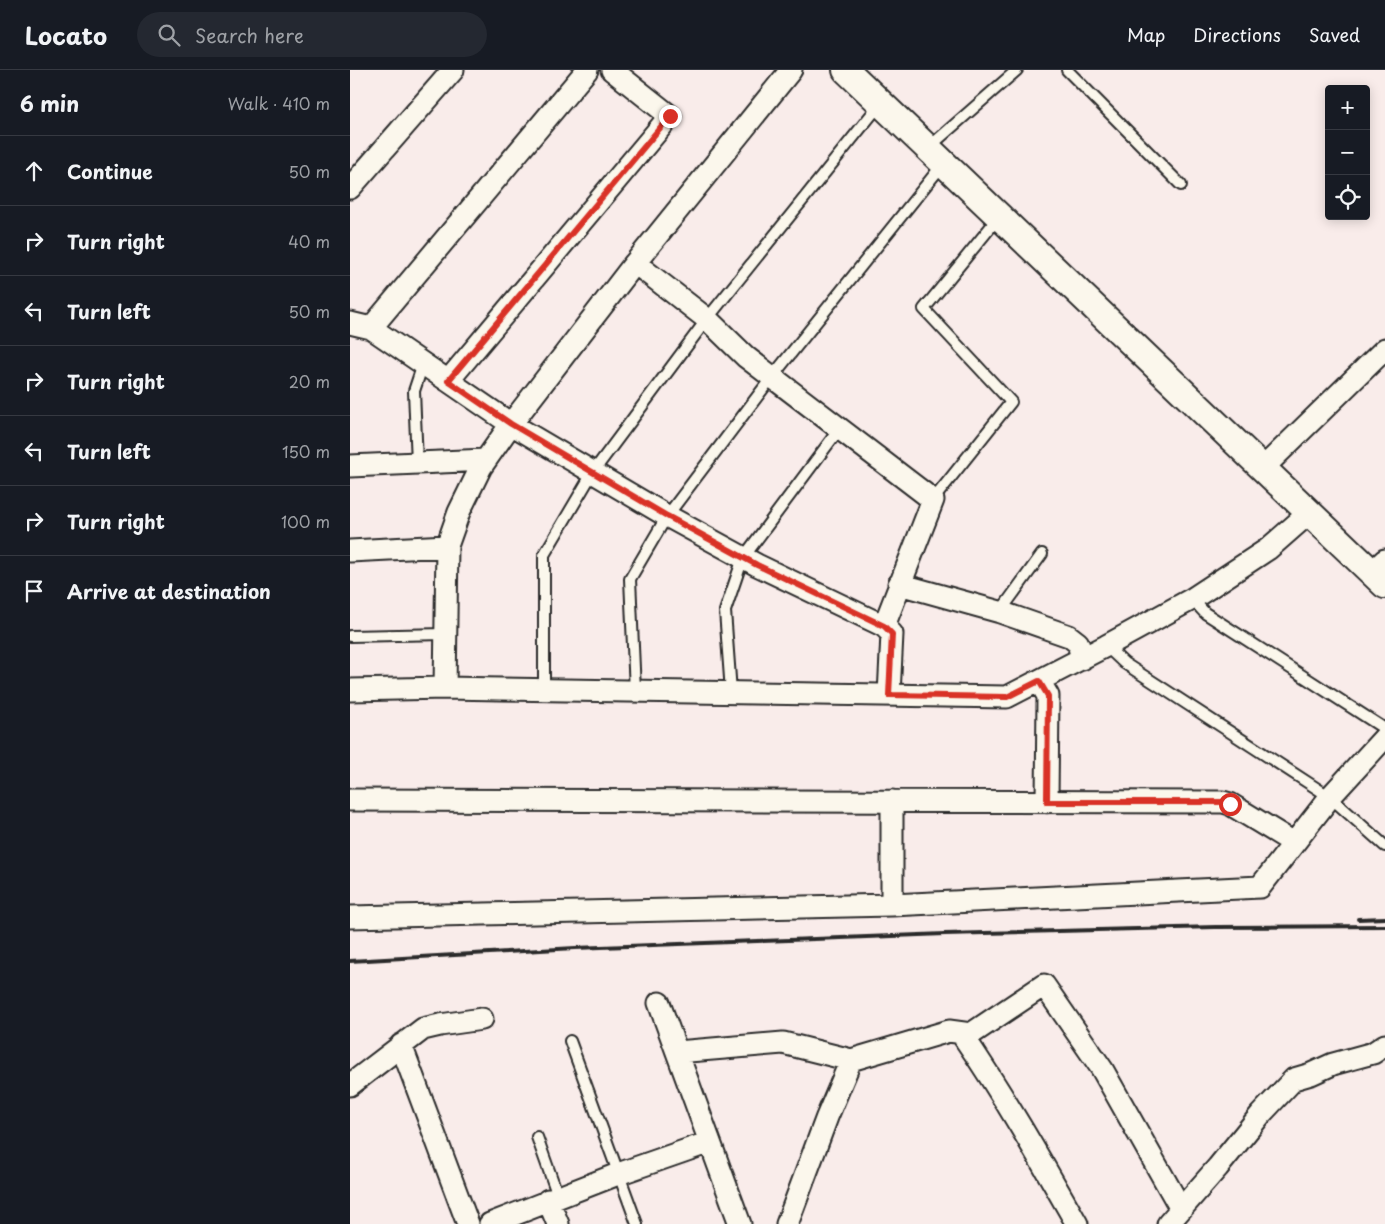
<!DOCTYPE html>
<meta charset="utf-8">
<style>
body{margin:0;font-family:"Playpen Sans",sans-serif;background:#242831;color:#f1f3f6}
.controls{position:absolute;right:15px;top:15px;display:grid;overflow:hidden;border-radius:5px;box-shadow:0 2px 12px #0003}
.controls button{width:45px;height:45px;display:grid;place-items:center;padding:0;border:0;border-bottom:1px solid #363941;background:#171b24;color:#f1f3f6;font:25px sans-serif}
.stop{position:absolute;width:15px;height:15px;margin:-11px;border:4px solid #d93025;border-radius:50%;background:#fff}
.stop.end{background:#d93025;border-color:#fff;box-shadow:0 1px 5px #0008}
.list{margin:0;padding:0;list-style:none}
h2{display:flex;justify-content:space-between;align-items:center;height:65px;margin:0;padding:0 20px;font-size:21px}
h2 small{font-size:16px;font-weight:400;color:#9ea1a6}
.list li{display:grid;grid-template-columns:32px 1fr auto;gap:15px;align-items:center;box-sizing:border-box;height:70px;padding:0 20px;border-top:1px solid #363941}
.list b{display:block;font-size:19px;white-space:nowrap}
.list em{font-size:16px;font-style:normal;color:#9ea1a6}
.icon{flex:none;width:28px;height:28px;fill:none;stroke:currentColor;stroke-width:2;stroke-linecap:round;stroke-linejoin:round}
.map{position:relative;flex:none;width:1035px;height:1154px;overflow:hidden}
header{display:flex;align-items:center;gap:30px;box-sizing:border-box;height:70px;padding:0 25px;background:#171b24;border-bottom:1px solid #363941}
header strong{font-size:24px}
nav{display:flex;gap:28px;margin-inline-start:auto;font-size:18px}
.search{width:350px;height:45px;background:#242831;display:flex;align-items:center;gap:12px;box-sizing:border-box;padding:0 18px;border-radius:28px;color:#9ea1a6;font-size:19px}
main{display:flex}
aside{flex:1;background:#171b24}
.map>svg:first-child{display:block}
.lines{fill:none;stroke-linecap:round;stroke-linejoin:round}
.service-casing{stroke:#2b2b2b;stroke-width:14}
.minor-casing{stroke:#2b2b2b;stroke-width:25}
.tertiary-casing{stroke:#2b2b2b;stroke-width:30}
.service{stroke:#fbf7ec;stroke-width:10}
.minor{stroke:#fbf7ec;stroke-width:21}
.tertiary{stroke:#fbf7ec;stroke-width:26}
.rail{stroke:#2b2b2b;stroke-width:4}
.route{stroke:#d93025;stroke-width:6}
</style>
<header>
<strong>Locato</strong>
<div class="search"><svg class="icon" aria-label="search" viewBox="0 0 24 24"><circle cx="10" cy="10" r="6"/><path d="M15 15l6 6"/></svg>Search here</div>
<nav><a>Map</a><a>Directions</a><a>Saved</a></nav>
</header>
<main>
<aside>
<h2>6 min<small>Walk · 410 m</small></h2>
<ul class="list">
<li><svg class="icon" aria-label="ahead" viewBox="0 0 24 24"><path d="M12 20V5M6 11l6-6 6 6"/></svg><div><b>Continue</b></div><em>50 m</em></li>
<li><svg class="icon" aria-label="right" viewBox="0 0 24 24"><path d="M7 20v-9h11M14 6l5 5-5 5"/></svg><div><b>Turn right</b></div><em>40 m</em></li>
<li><svg class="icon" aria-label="left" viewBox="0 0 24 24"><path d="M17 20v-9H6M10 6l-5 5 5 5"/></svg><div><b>Turn left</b></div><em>50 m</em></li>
<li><svg class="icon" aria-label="right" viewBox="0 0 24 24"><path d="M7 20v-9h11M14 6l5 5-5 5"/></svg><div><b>Turn right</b></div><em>20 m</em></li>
<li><svg class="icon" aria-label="left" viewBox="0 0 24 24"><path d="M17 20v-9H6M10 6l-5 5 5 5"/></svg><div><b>Turn left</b></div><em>150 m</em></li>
<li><svg class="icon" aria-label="right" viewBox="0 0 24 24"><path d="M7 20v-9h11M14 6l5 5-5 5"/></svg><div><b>Turn right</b></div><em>100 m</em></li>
<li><svg class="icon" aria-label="arrive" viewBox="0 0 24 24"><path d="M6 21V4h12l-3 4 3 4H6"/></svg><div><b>Arrive at destination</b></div></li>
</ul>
</aside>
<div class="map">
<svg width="1035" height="1154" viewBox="0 0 1035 1154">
<rect width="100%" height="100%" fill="#f9ecea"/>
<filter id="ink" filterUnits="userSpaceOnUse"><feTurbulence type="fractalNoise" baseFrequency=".02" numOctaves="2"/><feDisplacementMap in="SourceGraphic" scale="10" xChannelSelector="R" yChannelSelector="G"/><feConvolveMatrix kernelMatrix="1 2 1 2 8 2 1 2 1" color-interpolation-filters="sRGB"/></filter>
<g filter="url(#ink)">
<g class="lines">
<defs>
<path id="service" d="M 717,0 L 831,115
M 578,78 L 667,0
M 67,393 L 64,321 L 73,294
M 583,430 L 661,332 L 574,239 L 648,148
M 842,529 L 855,543 L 1035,659
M 650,542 L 692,484
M 0,566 L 95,564
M 756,576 L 774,593 L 980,727 L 1035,776
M 194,620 L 194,485 L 243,402 L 357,249 L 530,34
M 285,621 L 280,509 L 317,446 L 422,307 L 593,94
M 381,622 L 375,541 L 393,488 L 490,358
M 220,971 L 287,1154
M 187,1067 L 208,1126"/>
<path id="minor" d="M 0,118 L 103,0
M 285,193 L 357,249 L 396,287 L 583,430 L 534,556
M 0,253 L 21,258 L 161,354 L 317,446 L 407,495 L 534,556 L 542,564 L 539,625
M 21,258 L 237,0
M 98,311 L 320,46 L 262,0
M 0,396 L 136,390
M 913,398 L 1035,279
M 0,481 L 97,476
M 1022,502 L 1035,490
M 549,514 L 650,542 L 719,566 L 728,573 L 732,589
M 689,611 L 698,626 L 697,732
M 95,618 L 97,476 L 109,442 L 131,397 L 161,354 L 285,193 L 441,0
M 0,620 L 95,618 L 657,627 L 756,576 L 842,529 L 918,479 L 959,443
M 0,730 L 873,732 L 880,734 L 944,773
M 542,835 L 542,731
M 0,847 L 542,835 L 910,817 L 980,727 L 1035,667
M 309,933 L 390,1154
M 611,963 C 653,1024 690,1089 727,1154
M 51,975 L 118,1154
M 327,982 L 433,973 L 501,990 L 599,961 L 621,964 L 694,915 L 752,999 L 831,1139
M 0,1015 L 73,959 L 90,955 L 132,949
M 198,1130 L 208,1154
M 140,1154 L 268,1104 L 360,1072
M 437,1154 L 477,1047 L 501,990
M 818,1154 L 868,1097 L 911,1044 L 944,1009 L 961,1004 L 983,994 L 1023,983 L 1035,975"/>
<path id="tertiary" d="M 496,0 L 1035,515"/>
</defs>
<use href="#service" class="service-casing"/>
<use href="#minor" class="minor-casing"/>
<use href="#tertiary" class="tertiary-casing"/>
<use href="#service" class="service"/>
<use href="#minor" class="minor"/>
<use href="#tertiary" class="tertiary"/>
<path class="rail" d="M 1008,849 L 1035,848
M 0,891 L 225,878 L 595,864 L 865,857 L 1035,856"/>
</g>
</g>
<g class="lines" filter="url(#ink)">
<path class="route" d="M 320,46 L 98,311 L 161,354 L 317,446 L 407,495 L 534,556 L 542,564 L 539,625 L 657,627 L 689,611 L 698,626 L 697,732 L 873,732 L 880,734"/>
</g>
</svg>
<div class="controls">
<button>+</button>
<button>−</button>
<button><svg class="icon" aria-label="locate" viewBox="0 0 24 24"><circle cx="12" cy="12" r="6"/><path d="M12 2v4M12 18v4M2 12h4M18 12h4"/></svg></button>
</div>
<div class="stop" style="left:880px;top:734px"></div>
<div class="stop end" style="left:320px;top:46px"></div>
</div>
</main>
